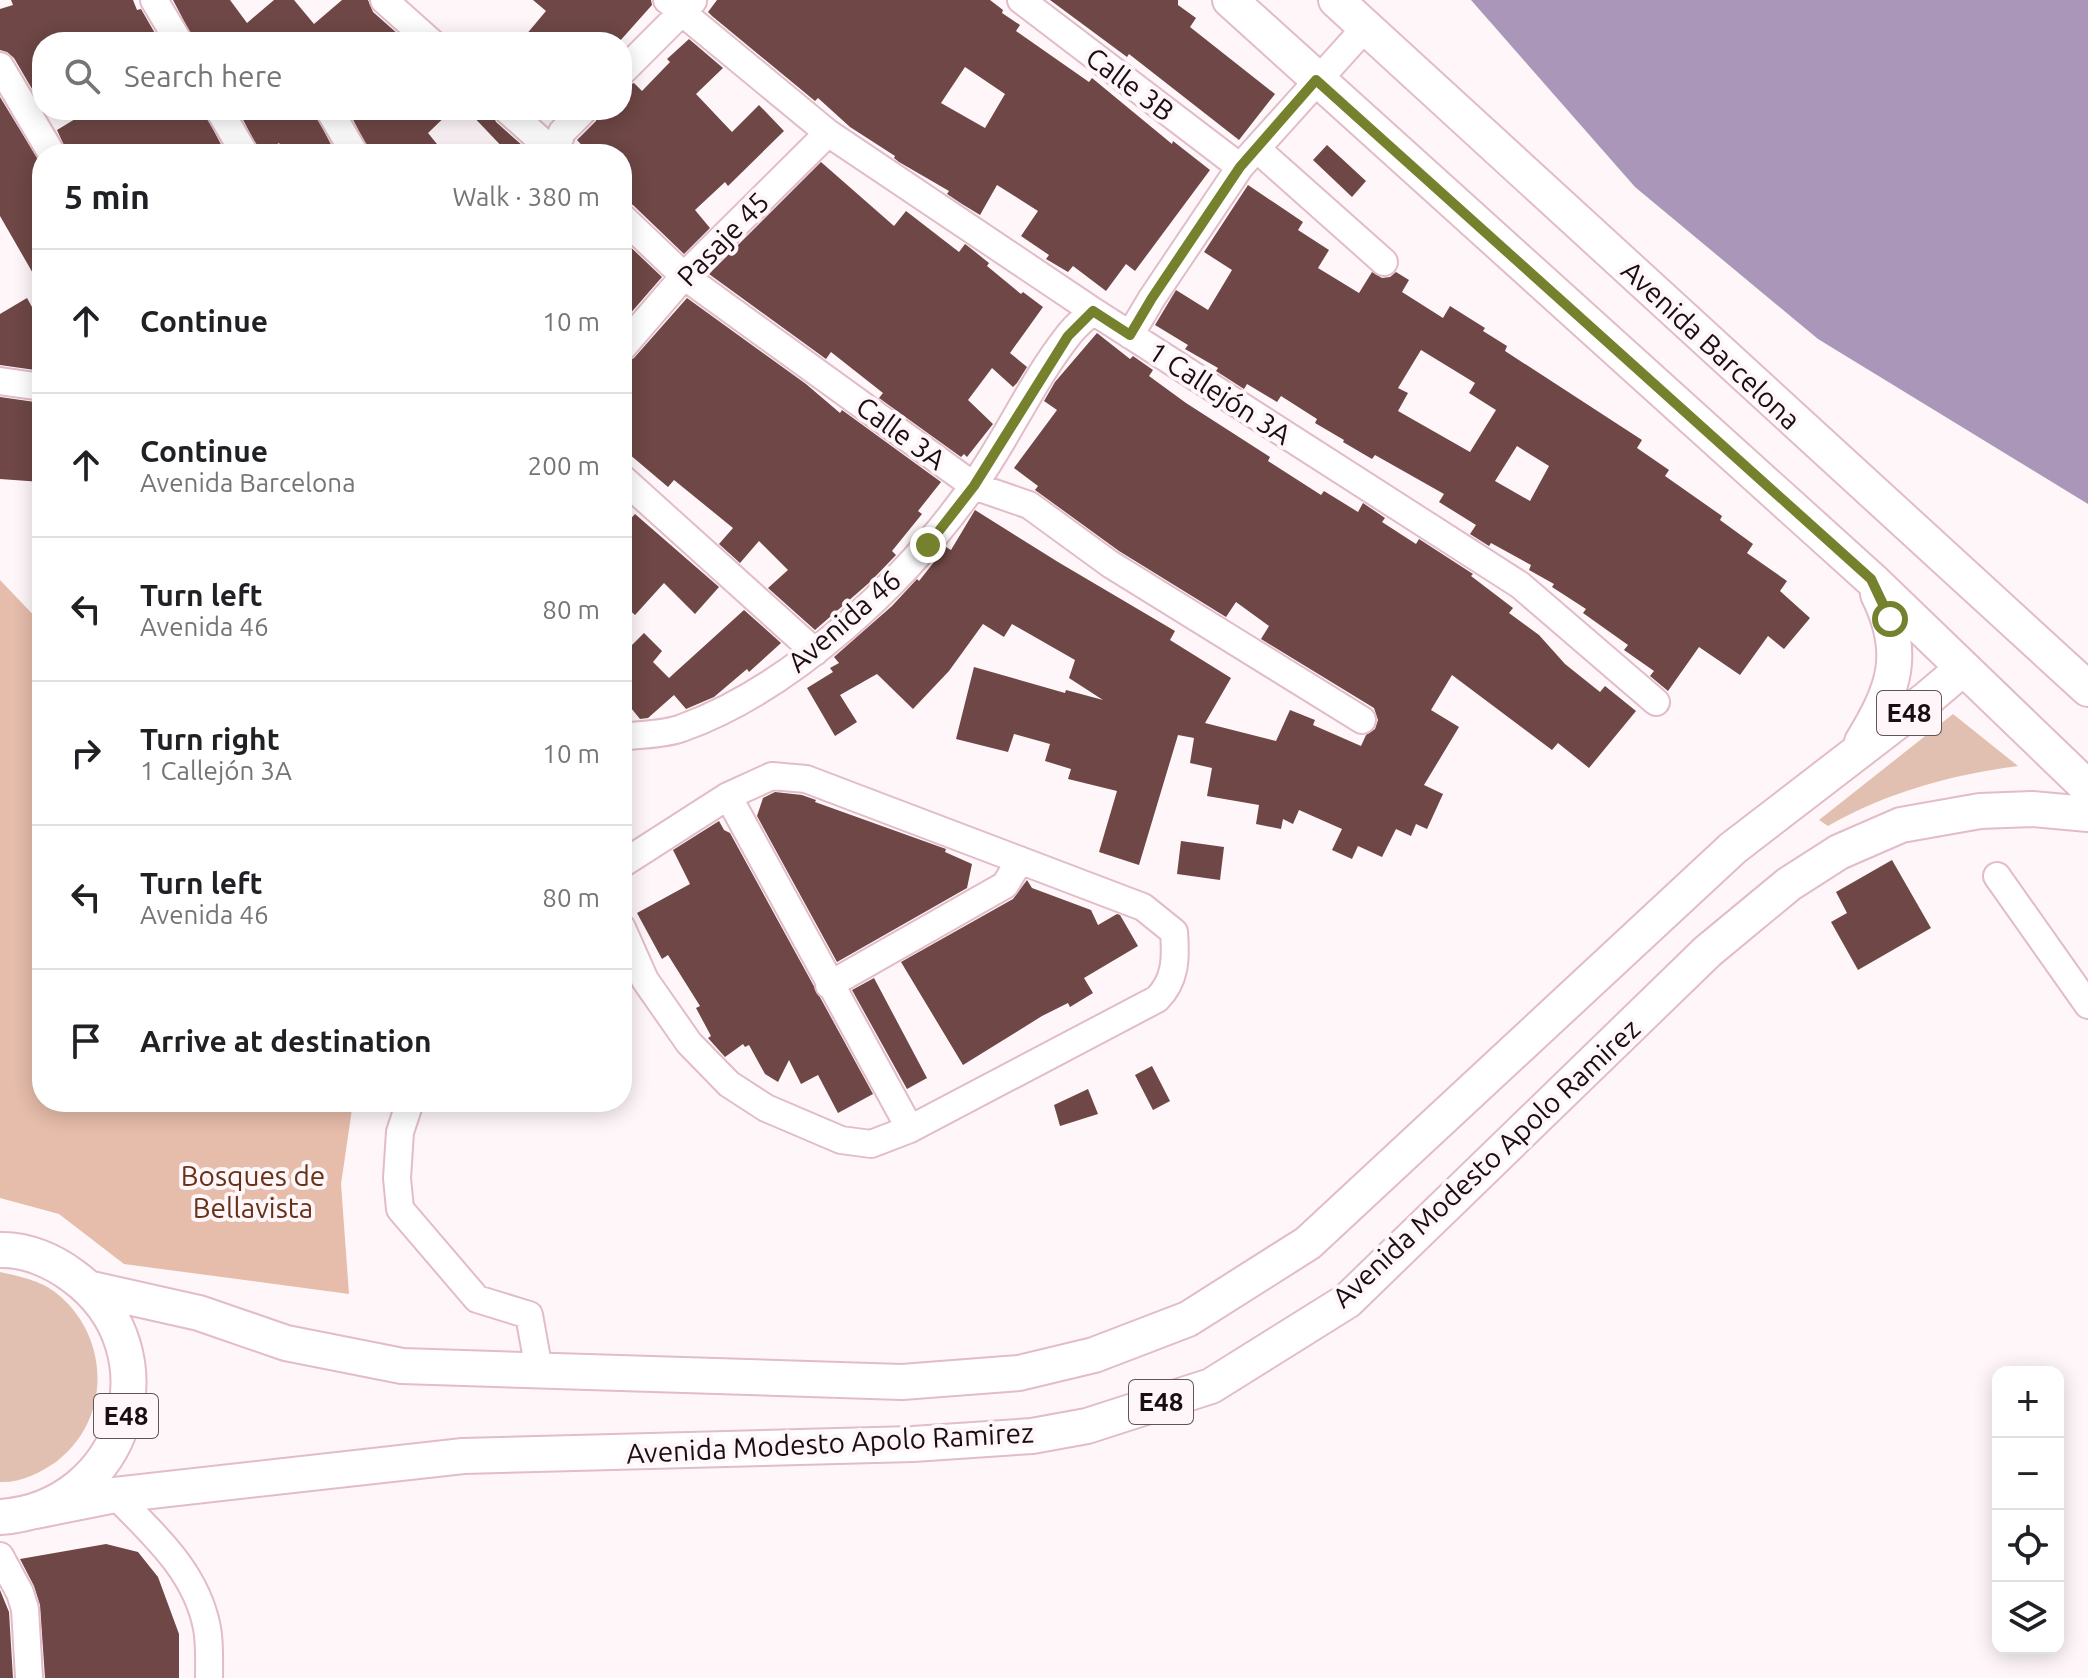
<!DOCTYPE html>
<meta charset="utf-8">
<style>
body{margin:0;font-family:Ubuntu,sans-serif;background:#f2f2f2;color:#202124}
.controls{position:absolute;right:24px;bottom:24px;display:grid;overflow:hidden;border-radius:16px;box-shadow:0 4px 20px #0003}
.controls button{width:72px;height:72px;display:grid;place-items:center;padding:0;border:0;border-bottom:2px solid #e0e0e0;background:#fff;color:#202124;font:40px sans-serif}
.stop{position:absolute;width:24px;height:24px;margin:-18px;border:6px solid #76812e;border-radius:50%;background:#fff}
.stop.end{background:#76812e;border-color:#fff;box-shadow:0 2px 8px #0008}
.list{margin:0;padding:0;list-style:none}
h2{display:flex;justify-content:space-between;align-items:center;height:104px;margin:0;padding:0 32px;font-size:34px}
h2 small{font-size:26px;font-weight:400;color:#757577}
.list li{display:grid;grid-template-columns:52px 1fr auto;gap:24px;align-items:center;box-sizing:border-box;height:144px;padding:0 32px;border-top:2px solid #e0e0e0}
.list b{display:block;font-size:30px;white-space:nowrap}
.list p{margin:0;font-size:26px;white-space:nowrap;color:#757577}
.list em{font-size:26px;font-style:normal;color:#757577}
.icon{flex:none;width:44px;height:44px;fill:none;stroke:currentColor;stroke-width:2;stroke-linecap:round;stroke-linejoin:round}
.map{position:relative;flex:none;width:2088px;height:1678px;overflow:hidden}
.search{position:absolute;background:#fff;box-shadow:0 4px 20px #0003;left:32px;top:32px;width:600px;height:88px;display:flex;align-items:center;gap:20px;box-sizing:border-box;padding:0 28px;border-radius:32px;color:#757577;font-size:30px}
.panel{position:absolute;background:#fff;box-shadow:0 4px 20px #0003;left:32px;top:144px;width:600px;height:968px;border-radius:32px}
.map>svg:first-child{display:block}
.green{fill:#e1c0b1}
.forest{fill:#e6bcaa}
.water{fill:#aa96b9}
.building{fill:#6e4746;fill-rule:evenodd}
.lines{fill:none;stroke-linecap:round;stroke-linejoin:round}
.minor-casing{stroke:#e2bcc8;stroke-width:30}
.major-casing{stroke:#e2bcc8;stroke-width:38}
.minor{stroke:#fff;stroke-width:26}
.major{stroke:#fff;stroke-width:34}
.route{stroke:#76812e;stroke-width:10}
.labels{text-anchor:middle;stroke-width:8;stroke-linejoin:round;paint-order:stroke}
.shield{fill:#fef6f8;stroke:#5f5457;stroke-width:2}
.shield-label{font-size:26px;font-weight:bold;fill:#1b0e12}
.street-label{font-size:28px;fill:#1b0e12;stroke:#fef6f8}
.park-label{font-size:28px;fill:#663117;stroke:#fef6f8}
</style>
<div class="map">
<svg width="2088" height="1678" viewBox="0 0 2088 1678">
<rect width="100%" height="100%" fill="#fef6f8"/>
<path class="green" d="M 1953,714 L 2018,766 C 1950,775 1888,792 1828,826 L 1819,820 Z
M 0,1272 C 22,1277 44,1281 61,1297 C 111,1342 110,1421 56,1462 C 40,1473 20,1483 0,1482 Z"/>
<path class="forest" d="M 0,580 L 42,624 L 42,1102 L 353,1102 L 341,1184 L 349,1294 L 124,1264 L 59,1214 L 0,1198 Z"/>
<path class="water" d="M 1471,0 L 2088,0 L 2088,504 L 1818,339 L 1635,187 Z"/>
<path class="building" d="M 11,0 L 133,0 L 137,10 L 141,9 L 160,42 L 42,42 L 42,106 L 14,58 L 7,52 L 0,50 L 0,9 L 13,5 Z
M 173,0 L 230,0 L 247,23 L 274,0 L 294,0 L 314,24 L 342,0 L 368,0 L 373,12 L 407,42 L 195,42 Z
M 533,0 L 651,0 L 652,5 L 619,42 L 520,42 L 546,11 Z
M 717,0 L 990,0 L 1003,10 L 1002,13 L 1020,25 L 1016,31 L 1089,82 L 1092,78 L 1172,144 L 1173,141 L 1210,170 L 1135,271 L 1126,264 L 1106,291 L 1073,266 L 1068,272 L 1046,259 L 1049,255 L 1021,236 L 1038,211 L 997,185 L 980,215 L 962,204 L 947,194 L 949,191 L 899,162 L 894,158 L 895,156 L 850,127 L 818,98 L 815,101 L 712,16 L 708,12 ZM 965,67 L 1005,94 L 985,128 L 941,103 Z
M 1050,0 L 1178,0 L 1178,5 L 1196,18 L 1190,27 L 1275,94 L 1239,140 L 1129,54 L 1127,57 Z
M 689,39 L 723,68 L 696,94 L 732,132 L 759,105 L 784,131 L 728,186 L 725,182 L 695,210 L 710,228 L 684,254 L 633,205 L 622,201 L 622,154 L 590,154 L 577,140 L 596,121 L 600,110 L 622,110 L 622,88 L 634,83 L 642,91 L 670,62 L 667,59 Z
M 0,97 L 42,166 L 42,289 L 0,216 Z
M 90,110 L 203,110 L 226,154 L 68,154 L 57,130 Z
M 238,110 L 313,110 L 336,154 L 287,154 L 279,143 L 261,154 Z
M 348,110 L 452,110 L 428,133 L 445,154 L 371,154 Z
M 467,110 L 491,110 L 496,122 L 532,154 L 509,154 Z
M 1327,145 L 1366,181 L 1352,197 L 1313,160 Z
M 821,162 L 894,226 L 906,211 L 959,252 L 965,244 L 969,247 L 989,263 L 987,266 L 1021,294 L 1023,292 L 1043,307 L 1010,353 L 1027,367 L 1017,383 L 1013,387 L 992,368 L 968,400 L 993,424 L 967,457 L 964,454 L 961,457 L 879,398 L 883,393 L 831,352 L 826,359 L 709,274 Z
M 1248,185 L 1303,222 L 1298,230 L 1329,250 L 1318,268 L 1359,293 L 1372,272 L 1382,278 L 1390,277 L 1396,272 L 1409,280 L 1402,292 L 1443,318 L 1450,306 L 1485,328 L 1483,331 L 1507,346 L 1505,351 L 1642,440 L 1637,448 L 1669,470 L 1665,476 L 1722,516 L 1720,520 L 1753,544 L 1747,553 L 1787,581 L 1780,591 L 1810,618 L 1784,649 L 1768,636 L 1740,675 L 1699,647 L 1668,691 L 1650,676 L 1654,671 L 1624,650 L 1628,645 L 1583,613 L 1586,609 L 1552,587 L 1554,584 L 1529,570 L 1531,565 L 1491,543 L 1489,546 L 1470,534 L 1476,525 L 1439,502 L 1444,494 L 1375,455 L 1372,459 L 1343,442 L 1344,440 L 1315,423 L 1317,419 L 1281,396 L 1277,402 L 1247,384 L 1244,389 L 1216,371 L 1218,368 L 1185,349 L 1188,345 L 1155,325 L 1176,290 L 1208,310 L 1232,270 L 1204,252 ZM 1421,350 L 1475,383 L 1469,393 L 1496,410 L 1470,452 L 1398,411 L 1408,393 L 1398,388 ZM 1517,446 L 1549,466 L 1530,501 L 1495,481 Z
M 622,239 L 662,277 L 622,323 Z
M 27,298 L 42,325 L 42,371 L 0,365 L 0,314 Z
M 687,298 L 806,384 L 840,413 L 842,410 L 941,482 L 918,511 L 922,514 L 892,551 L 896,555 L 870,582 L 815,630 L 768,588 L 788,570 L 759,541 L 740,563 L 719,544 L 733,528 L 674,480 L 668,487 L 622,448 L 622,364 L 634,358 Z
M 1097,333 L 1130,359 L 1133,356 L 1153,370 L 1149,376 L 1186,403 L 1270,457 L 1268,461 L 1321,495 L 1324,491 L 1358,512 L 1363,503 L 1385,518 L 1382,522 L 1416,544 L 1419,539 L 1473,574 L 1471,576 L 1513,608 L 1509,613 L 1539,635 L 1565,664 L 1600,692 L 1605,686 L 1636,711 L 1589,768 L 1558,743 L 1552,750 L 1452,675 L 1431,710 L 1459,727 L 1424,785 L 1443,794 L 1427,829 L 1416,824 L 1411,836 L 1396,829 L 1382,857 L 1358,846 L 1352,859 L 1332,850 L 1342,829 L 1299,810 L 1293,824 L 1283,819 L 1281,829 L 1256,824 L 1259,805 L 1207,796 L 1212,768 L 1190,763 L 1194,738 L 1178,735 L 1139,865 L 1099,852 L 1117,791 L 1068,779 L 1071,769 L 1045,761 L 1050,744 L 1014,734 L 1008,752 L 956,739 L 974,667 L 1065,693 L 1066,690 L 1103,700 L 1069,678 L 1075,660 L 1012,624 L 1004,637 L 983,624 L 949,671 L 913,709 L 877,674 L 840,695 L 857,722 L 835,736 L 807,688 L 833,672 L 830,668 L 839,663 L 834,657 L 892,606 L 917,579 L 919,581 L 946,547 L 951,550 L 975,510 L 1058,562 L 1175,631 L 1170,640 L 1231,678 L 1205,723 L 1276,741 L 1290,710 L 1315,720 L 1313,725 L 1361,746 L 1366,735 L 1375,729 L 1378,720 L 1374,708 L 1261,639 L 1269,626 L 1236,602 L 1226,617 L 1119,551 L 1035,490 L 1038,486 L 1014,468 L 1057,410 L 1044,401 L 1055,382 Z
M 0,397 L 42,403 L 42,482 L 0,479 Z
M 635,514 L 719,587 L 695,614 L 664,583 L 635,615 L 622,603 L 622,528 Z
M 744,610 L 781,643 L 749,672 L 747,669 L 714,697 L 686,709 L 674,695 L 648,718 L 640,719 L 622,697 L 622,655 L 644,633 L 662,651 L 653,662 L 669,678 Z
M 775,792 L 802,795 L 816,800 L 815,802 L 946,849 L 945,852 L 972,864 L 967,888 L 837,962 L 757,816 L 763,798 Z
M 719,821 L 724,830 L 730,833 L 873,1094 L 838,1113 L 818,1075 L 801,1084 L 789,1060 L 778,1082 L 765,1074 L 749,1045 L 745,1047 L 743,1044 L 725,1057 L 708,1038 L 711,1036 L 696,1008 L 700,1006 L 668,955 L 662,959 L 637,913 L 690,884 L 673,850 Z
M 1181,841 L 1224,847 L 1220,880 L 1177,874 Z
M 1892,860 L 1931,928 L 1858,970 L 1831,922 L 1847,913 L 1836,892 Z
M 1027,880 L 1032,888 L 1091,910 L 1098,925 L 1117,914 L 1120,915 L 1138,946 L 1084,978 L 1093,993 L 1070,1007 L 1068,1003 L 1042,1016 L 963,1065 L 901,962 L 1013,899 Z
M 874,978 L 927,1078 L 907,1089 L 852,990 Z
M 1152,1066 L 1170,1101 L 1153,1110 L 1135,1075 Z
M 1088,1089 L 1098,1114 L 1060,1126 L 1054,1105 Z
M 106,1544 L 138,1552 L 158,1577 L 179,1634 L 179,1678 L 45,1678 L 40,1605 L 34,1586 L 20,1559 Z
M 0,1590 L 9,1612 L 13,1678 L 0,1678 Z"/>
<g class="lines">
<defs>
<path id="minor" d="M 154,0 L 179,42
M 384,0 L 431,42
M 667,0 L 828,133 L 1093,311 L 1520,585 L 1656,702
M 1021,0 L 1240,167
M 0,66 L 52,154
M 622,72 L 693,1
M 219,110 L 245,154
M 329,110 L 355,154
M 507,110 L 556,154
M 1257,149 L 1384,262
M 555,153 L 562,132 L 584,110
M 622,217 L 684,276 L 974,486 L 1029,505 L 1110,564 L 1362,720
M 1130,335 L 1152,298 L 1240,167 L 1365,28
M 622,348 L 684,276 L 828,133
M 0,381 L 42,387
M 622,478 L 815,652
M 622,737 C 641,734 664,735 682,728 C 793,688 906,581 973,486 C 1007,439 1031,383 1067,337 C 1074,327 1084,319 1093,311
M 728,796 L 910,1129
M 622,864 L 728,796 L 772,776 L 806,779 L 1143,907 L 1174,932 C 1176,958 1176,980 1157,999 L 910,1129 L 871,1144 L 841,1140 L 766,1108 L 729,1084 L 689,1043 L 645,980 L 622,928
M 1997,876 L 2088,1005
M 829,985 L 1005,885 L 1020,860
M 410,1102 L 400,1132 L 397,1178 L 400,1209 L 477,1299 L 529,1315 L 539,1370
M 115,1495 C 153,1534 196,1571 207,1628 C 210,1644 209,1662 209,1678
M 0,1556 L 20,1593 L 25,1609 L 29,1677"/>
<path id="major" d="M 1230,0 L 1871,579 L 2088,788
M 1336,0 L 2088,689
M 1862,742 C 1895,688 1907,653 1878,594
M 0,1250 C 26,1249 53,1261 73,1276 C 176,1351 126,1509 0,1517
M 92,1289 L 199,1313 L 286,1343 L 402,1366 L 902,1382 L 1019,1373 L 1094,1355 L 1188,1319 L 1308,1243 L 1733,848 L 1928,698 L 1962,669
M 35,1511 L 115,1495 L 463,1456 L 913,1444 L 1032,1436 L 1087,1426 L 1211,1386 L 1347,1301 L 1708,951 L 1789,884 L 1839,852 L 1901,825 L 1980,811 L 2032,809 L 2088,814"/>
</defs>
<use href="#minor" class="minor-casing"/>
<use href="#major" class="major-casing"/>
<use href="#minor" class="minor"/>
<use href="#major" class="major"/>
</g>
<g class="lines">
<path class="route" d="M 928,545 L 974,486 L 1068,336 L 1093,311 L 1130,335 L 1152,298 L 1240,167 L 1316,80 L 1871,579 L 1890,619"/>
</g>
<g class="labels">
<g class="shield">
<rect x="1877" y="691" width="64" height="44" rx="6"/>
<rect x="1129" y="1380" width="64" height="44" rx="6"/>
<rect x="94" y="1394" width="64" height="44" rx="6"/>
</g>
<g class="shield-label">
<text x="1909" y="722">E48</text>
<text x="1161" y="1411">E48</text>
<text x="126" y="1425">E48</text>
</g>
<g class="street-label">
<text transform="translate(1130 84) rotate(37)" y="10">Calle 3B</text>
<text transform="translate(723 239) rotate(-46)" y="10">Pasaje 45</text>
<text transform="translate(1711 345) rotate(43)" y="10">Avenida Barcelona</text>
<text transform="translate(1220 393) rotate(33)" y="10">1 Callejón 3A</text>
<text transform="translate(901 433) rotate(36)" y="10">Calle 3A</text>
<text transform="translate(844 621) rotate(-41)" y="10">Avenida 46</text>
<text transform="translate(1486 1163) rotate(-43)" y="10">Avenida Modesto Apolo Ramirez</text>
<text transform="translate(830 1443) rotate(-3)" y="10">Avenida Modesto Apolo Ramirez</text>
</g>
<g class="park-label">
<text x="253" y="1186">Bosques de<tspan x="253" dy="32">Bellavista</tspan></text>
</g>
</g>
</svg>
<div class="controls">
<button>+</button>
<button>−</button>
<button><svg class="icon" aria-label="locate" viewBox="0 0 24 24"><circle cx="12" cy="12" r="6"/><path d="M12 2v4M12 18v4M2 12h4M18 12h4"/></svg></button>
<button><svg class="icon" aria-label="layers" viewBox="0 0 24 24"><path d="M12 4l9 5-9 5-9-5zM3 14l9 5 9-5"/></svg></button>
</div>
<div class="stop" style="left:1890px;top:619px"></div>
<div class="stop end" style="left:928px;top:545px"></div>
<div class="search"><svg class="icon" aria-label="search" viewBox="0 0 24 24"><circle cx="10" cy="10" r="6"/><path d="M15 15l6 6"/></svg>Search here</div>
<section class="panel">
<h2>5 min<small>Walk · 380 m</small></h2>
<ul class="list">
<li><svg class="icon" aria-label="ahead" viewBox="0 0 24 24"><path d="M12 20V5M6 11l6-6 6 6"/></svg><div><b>Continue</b></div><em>10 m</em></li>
<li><svg class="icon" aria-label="ahead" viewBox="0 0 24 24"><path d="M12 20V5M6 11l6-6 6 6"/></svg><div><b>Continue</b><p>Avenida Barcelona</p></div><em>200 m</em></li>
<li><svg class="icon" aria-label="left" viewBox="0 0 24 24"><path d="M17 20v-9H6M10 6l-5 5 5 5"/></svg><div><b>Turn left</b><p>Avenida 46</p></div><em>80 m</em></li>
<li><svg class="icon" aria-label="right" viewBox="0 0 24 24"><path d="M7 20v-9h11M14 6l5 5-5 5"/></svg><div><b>Turn right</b><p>1 Callejón 3A</p></div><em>10 m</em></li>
<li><svg class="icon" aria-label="left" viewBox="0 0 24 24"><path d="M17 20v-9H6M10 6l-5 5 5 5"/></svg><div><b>Turn left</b><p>Avenida 46</p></div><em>80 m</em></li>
<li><svg class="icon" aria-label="arrive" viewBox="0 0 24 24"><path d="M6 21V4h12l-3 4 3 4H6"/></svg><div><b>Arrive at destination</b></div></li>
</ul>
</section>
</div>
